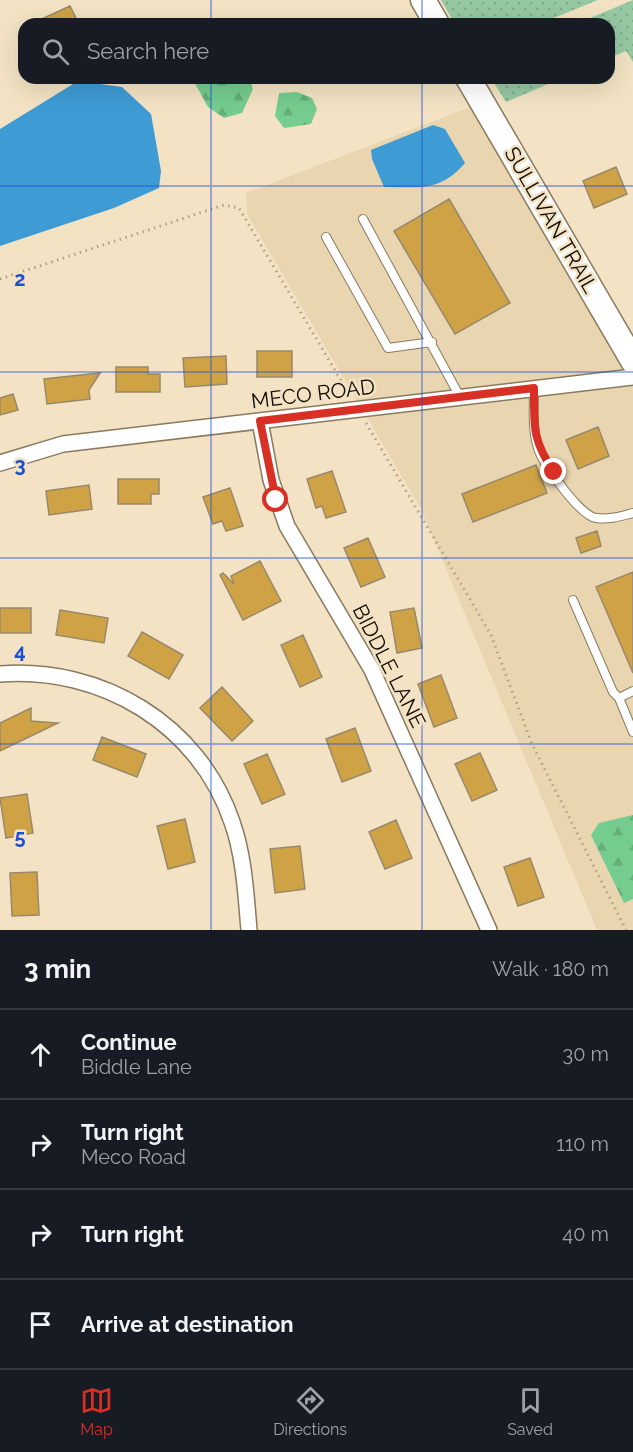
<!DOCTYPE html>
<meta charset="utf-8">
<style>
body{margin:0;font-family:Raleway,sans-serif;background:#20242c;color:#f1f3f6}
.stop{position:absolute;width:18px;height:18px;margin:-14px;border:4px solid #d93025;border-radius:50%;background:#fff}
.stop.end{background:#d93025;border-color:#fff;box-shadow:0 2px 6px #0008}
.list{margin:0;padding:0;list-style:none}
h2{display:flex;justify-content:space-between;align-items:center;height:78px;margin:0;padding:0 24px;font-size:26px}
h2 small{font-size:20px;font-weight:400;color:#9ea1a6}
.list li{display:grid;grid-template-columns:39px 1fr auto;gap:18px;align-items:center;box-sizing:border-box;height:90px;padding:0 24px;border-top:2px solid #363941}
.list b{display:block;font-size:22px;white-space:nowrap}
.list p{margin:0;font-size:20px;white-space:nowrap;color:#9ea1a6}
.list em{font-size:20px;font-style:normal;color:#9ea1a6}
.icon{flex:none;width:33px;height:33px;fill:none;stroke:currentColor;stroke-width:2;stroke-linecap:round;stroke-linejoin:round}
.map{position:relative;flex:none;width:633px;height:930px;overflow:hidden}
.search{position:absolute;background:#171b24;box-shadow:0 6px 24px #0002;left:18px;right:18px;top:18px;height:66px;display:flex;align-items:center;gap:15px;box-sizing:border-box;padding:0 21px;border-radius:18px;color:#9ea1a6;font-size:22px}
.sheet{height:438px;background:#171b24}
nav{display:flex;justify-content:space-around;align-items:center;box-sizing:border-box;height:84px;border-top:2px solid #363941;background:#171b24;font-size:16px;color:#9ea1a6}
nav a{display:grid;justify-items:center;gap:3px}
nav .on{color:#d93025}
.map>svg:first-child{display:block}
.built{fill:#e9d5b0}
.grass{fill:url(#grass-dots)}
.forest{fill:url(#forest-firs)}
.water{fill:#3e9bd4}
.building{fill:#cfa245;stroke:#98896d;stroke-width:1.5}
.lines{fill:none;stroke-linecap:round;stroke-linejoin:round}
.service-casing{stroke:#897a5e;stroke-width:10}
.minor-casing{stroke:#897a5e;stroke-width:18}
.primary-casing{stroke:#897a5e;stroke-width:27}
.path{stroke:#afa28a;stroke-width:3;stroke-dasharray:1.5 4.5;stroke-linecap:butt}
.service{stroke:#fff;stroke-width:8}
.minor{stroke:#fff;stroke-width:15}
.primary{stroke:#fff;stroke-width:24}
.route{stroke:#d93025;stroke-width:8}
.grid{fill:none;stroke:#1d4ed8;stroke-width:1.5;stroke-opacity:0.55}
.labels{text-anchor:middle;stroke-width:5;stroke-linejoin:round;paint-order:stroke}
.street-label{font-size:21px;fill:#120c03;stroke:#f3e3c4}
.grid-label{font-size:20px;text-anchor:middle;font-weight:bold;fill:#1d4ed8;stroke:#f3e3c4;stroke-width:5;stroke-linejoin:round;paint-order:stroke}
</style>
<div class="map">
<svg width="633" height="930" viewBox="0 0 633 930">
<defs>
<pattern id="grass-dots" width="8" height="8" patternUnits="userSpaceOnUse" patternTransform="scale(1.5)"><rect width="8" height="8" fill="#96c8a3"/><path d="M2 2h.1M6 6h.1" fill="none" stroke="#80ab8b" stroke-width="1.8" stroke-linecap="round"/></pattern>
<pattern id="forest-firs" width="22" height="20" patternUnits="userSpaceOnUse" patternTransform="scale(1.5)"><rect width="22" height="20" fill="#75cc8f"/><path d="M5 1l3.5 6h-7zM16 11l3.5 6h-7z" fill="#64ae7a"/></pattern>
</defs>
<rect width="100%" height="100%" fill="#f3e3c4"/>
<path class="built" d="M 478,104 L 633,355 L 633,930 L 597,930 L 421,509 L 247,214 L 246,193 Z"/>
<path class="grass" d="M 441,0 L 598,0 L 539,24 L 455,24 Z
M 633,0 L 633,62 L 626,51 L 609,58 L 609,24 L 576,24 Z
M 491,78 L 562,78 L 506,102 Z"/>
<path class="forest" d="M 192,78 L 249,78 L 253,89 L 242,113 L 224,118 L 208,107 Z
M 297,92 L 312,98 L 317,109 L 311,124 L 284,128 L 275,116 L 279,93 Z
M 633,815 L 633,899 L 624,903 L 591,835 L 599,823 Z"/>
<path class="water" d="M 78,81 L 122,87 L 151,114 L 161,171 L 159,188 L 114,208 L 0,246 L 0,129 Z
M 433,125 L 445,129 L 465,163 C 440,192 420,187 384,187 L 372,159 L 371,150 Z"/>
<path class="building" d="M 70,6 L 79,24 L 31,24 Z
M 616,167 L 627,194 L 594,208 L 583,181 Z
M 449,199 L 510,303 L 455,334 L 394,231 Z
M 257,351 L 292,351 L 292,377 L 257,377 Z
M 226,356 L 227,384 L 185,387 L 183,358 Z
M 116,367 L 148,367 L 148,374 L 160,374 L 160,392 L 116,392 Z
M 100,373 L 89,390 L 90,399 L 47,404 L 44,379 Z
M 13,394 L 18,410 L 0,415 L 0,398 Z
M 598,427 L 609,456 L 578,469 L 566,440 Z
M 536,465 L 547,493 L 473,522 L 462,494 Z
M 332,471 L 346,512 L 326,518 L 322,506 L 316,508 L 307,479 Z
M 118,479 L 159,479 L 159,494 L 151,494 L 151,504 L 118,504 Z
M 89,485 L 92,509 L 49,515 L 46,491 Z
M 230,488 L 243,526 L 226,531 L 222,521 L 213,524 L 203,497 Z
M 597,531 L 601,546 L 581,553 L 576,538 Z
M 368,538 L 385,577 L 361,587 L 344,548 Z
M 260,561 L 281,601 L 243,620 L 220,575 L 223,573 L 234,584 L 231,576 Z
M 633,572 L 633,673 L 596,587 Z
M 0,608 L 31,608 L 31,633 L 0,633 Z
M 414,608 L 422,648 L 397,653 L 390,612 Z
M 60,610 L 108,618 L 104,643 L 56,635 Z
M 142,632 L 183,655 L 169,679 L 128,656 Z
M 303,635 L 322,677 L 300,687 L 281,645 Z
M 441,675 L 457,718 L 434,727 L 418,684 Z
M 222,687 L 253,721 L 232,741 L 200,708 Z
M 31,708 L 31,721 L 58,723 L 0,751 L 0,723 Z
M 355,728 L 371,771 L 342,782 L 326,739 Z
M 102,737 L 146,754 L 137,777 L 93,760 Z
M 480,753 L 497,790 L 472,801 L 455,764 Z
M 267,754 L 285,794 L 262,804 L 244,764 Z
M 27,794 L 33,833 L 6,838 L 0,798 Z
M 185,819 L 195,862 L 168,869 L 157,826 Z
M 396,820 L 412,858 L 385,869 L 369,832 Z
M 300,846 L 305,889 L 275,893 L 270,849 Z
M 530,858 L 544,897 L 518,906 L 504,867 Z
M 37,872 L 39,915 L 12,916 L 10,873 Z"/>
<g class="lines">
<defs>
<path id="service" d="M 363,219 L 460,397
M 326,237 L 388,348 L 432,342
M 534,389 C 534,408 532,429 538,448 C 543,464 580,516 596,518 C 609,520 621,516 633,513
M 573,600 L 613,692 L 619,698
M 633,691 L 619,698 L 633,732"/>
<path id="minor" d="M 260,421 L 271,480 L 287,526 L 372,670 L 489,930
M 0,463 L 63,444 L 633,377
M 0,674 C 101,666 199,724 232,822 C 244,855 246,895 249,930"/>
<path id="primary" d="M 423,0 L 437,24
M 468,78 L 633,361"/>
</defs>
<use href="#service" class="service-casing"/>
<use href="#minor" class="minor-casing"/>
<use href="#primary" class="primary-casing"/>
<path class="path" d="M 0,279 L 224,205 L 239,208 L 349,394
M 366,423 L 491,635 L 532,744 L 626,930"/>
<use href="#service" class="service"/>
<use href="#minor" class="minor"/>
<use href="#primary" class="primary"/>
</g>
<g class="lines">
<path class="route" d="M 276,500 L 260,421 L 534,388 C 534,426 532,440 554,472"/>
</g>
<path class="grid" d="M 211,0 L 211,24M 422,0 L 422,24M 211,78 L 211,930M 422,78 L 422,930M 0,186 L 633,186M 0,372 L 633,372M 0,558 L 633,558M 0,744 L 633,744"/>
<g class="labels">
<g class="street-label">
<text transform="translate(551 220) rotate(60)" y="7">SULLIVAN TRAIL</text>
<text transform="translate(313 394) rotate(-7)" y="7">MECO ROAD</text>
<text transform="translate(389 666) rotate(63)" y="7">BIDDLE LANE</text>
</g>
</g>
<g class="grid-label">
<text x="20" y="286">2</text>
<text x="20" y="472">3</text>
<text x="20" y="658">4</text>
<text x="20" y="844">5</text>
</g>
</svg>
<div class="stop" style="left:276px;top:500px"></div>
<div class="stop end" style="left:554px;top:472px"></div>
<div class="search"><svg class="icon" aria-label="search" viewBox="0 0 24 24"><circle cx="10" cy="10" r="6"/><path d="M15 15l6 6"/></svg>Search here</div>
</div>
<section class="sheet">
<h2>3 min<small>Walk · 180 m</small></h2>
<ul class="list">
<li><svg class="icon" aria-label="ahead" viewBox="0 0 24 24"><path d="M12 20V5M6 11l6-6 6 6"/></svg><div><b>Continue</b><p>Biddle Lane</p></div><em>30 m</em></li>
<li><svg class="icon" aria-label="right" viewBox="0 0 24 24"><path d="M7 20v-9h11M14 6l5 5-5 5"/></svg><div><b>Turn right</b><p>Meco Road</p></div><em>110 m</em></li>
<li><svg class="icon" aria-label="right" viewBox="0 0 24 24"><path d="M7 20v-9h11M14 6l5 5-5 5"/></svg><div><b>Turn right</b></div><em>40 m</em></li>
<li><svg class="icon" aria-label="arrive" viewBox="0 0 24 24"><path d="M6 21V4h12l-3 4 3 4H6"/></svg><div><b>Arrive at destination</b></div></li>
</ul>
</section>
<nav>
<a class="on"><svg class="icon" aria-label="map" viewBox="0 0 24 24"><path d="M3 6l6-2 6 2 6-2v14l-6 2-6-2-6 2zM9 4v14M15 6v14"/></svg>Map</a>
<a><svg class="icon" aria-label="directions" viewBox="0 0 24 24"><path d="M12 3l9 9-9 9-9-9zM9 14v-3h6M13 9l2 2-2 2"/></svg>Directions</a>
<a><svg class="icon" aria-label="saved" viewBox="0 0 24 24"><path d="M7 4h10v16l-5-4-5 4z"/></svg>Saved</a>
</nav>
